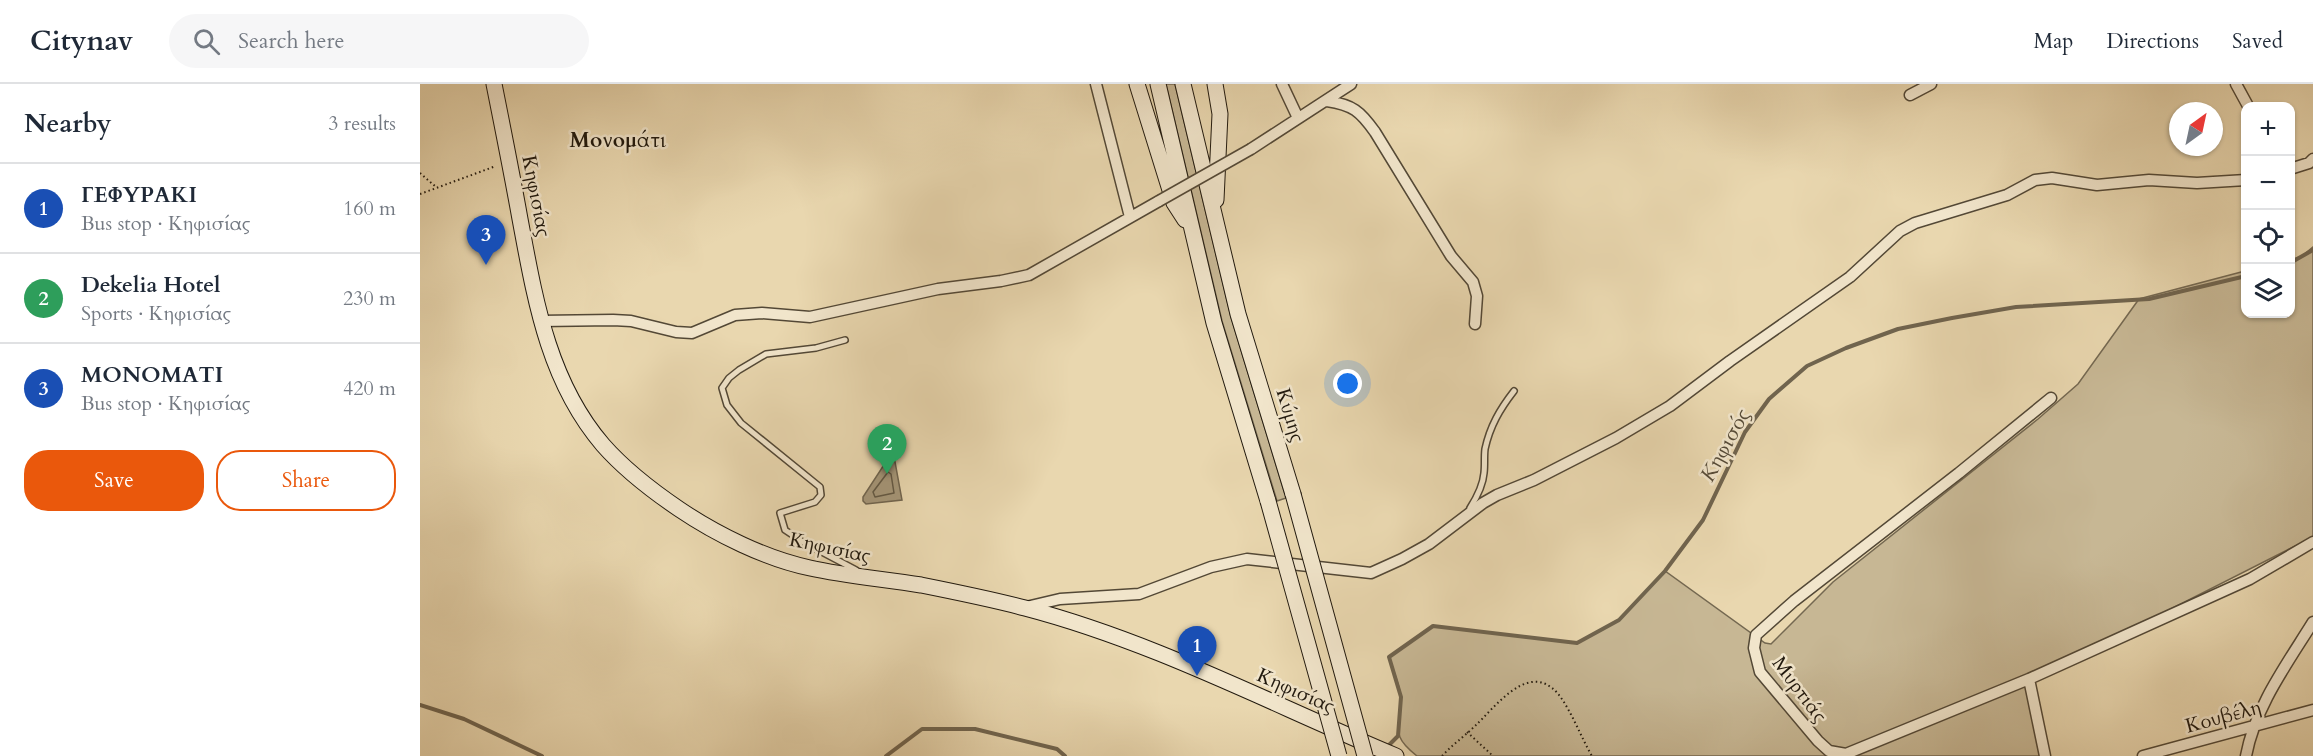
<!DOCTYPE html>
<meta charset="utf-8">
<style>
body{margin:0;font-family:Cardo,serif;background:#f6f6f7;color:#1f2937}
.controls{position:absolute;right:18px;top:18px;display:grid;overflow:hidden;border-radius:12px;box-shadow:0 2px 4px #0004}
.controls button{width:54px;height:54px;display:grid;place-items:center;padding:0;border:0;border-bottom:2px solid #e0e1e3;background:#fff;color:#1f2937;font:30px sans-serif}
.compass{position:absolute;left:1749px;top:18px;width:54px;height:54px;border-radius:50%;background:#fff;box-shadow:0 2px 4px #0004;rotate:33deg}
.you{position:absolute;left:928px;top:300px;width:21px;height:21px;margin:-15px;border:4px solid #fff;border-radius:50%;background:#1a73e8;box-shadow:0 0 0 9px #1a73e833}
.badge{display:grid;place-items:center;width:39px;height:39px;border-radius:50%;background:#ea580c;color:#fff;font-size:20px;font-weight:700}
.pin{position:absolute;translate:-50% -50px;filter:drop-shadow(0 2px 3px #0008)}
.pin::after{content:'';position:absolute;top:32px;width:21px;height:18px;background:inherit;clip-path:polygon(0 0,100% 0,50% 100%)}
.list{margin:0;padding:0;list-style:none}
h2{display:flex;justify-content:space-between;align-items:center;height:78px;margin:0;padding:0 24px;font-size:26px}
h2 small{font-size:20px;font-weight:400;color:#747a83}
.list li{display:grid;grid-template-columns:39px 1fr auto;gap:18px;align-items:center;box-sizing:border-box;height:90px;padding:0 24px;border-top:2px solid #e0e1e3}
.list b{display:block;font-size:22px;white-space:nowrap}
.list p{margin:0;font-size:20px;white-space:nowrap;color:#747a83}
.list em{font-size:20px;font-style:normal;color:#747a83}
.actions{display:flex;gap:12px;padding:18px 24px}
.actions a{flex:1;padding:14px 0;border:2px solid #ea580c;border-radius:24px;text-align:center;font-size:21px;color:#ea580c}
.actions .main{background:#ea580c;color:#fff}
.icon{flex:none;width:33px;height:33px;fill:none;stroke:currentColor;stroke-width:2;stroke-linecap:round;stroke-linejoin:round}
.map{position:relative;flex:none;width:1893px;height:672px;overflow:hidden}
header{display:flex;align-items:center;gap:36px;box-sizing:border-box;height:84px;padding:0 30px;background:#fff;border-bottom:2px solid #e0e1e3}
header strong{font-size:28px}
nav{display:flex;gap:33px;margin-inline-start:auto;font-size:21px}
.search{width:420px;height:54px;background:#f6f6f7;display:flex;align-items:center;gap:15px;box-sizing:border-box;padding:0 21px;border-radius:33px;color:#747a83;font-size:22px}
main{display:flex}
aside{flex:1;background:#fff}
.map>svg:first-child{display:block}
.green{fill:#c7b794;stroke:#746851;stroke-width:1.5}
.water{fill:#a59678;stroke:#70644e;stroke-width:1.5}
.lines{fill:none;stroke-linecap:round;stroke-linejoin:round}
.shore{stroke:#635843;stroke-width:1.5}
.stream{stroke:#70644e;stroke-width:4}
.lane-casing{stroke:#534836;stroke-width:8}
.street-casing{stroke:#534836;stroke-width:13}
.secondary-casing{stroke:#21190e;stroke-width:17}
.path{stroke:#21190e;stroke-width:2;stroke-dasharray:1.5 3;stroke-linecap:butt}
.lane{stroke:#f1e5cb;stroke-width:5}
.street{stroke:#f1e5cb;stroke-width:10}
.secondary{stroke:#f1e5cb;stroke-width:15}
.street-bridge-casing{stroke:#534836;stroke-width:13;stroke-linecap:butt}
.secondary-bridge-casing{stroke:#21190e;stroke-width:17;stroke-linecap:butt}
.street-bridge{stroke:#f1e5cb;stroke-width:10}
.secondary-bridge{stroke:#f1e5cb;stroke-width:15}
.labels{text-anchor:middle;stroke-width:5;stroke-linejoin:round;paint-order:stroke}
.street-label{font-size:20px;fill:#21190e;stroke:#f1e5cb}
.neighbourhood-label{font-size:21px;font-weight:bold;fill:#21190e;stroke:#f1e5cb}
.water-label{font-size:21px;font-style:italic;fill:#564b38;stroke:#f1e5cb}
</style>
<header>
<strong>Citynav</strong>
<div class="search"><svg class="icon" aria-label="search" viewBox="0 0 24 24"><circle cx="10" cy="10" r="6"/><path d="M15 15l6 6"/></svg>Search here</div>
<nav><a>Map</a><a>Directions</a><a>Saved</a></nav>
</header>
<main>
<aside>
<h2>Nearby<small>3 results</small></h2>
<ul class="list">
<li><span class="badge" style="background:#1a4fb4">1</span><div><b>ΓΕΦΥΡΑΚΙ</b><p>Bus stop · Κηφισίας</p></div><em>160 m</em></li>
<li><span class="badge" style="background:#2e9e5b">2</span><div><b>Dekelia Hotel</b><p>Sports · Κηφισίας</p></div><em>230 m</em></li>
<li><span class="badge" style="background:#1a4fb4">3</span><div><b>ΜΟΝΟΜΑΤΙ</b><p>Bus stop · Κηφισίας</p></div><em>420 m</em></li>
</ul>
<div class="actions"><a class="main">Save</a><a>Share</a></div>
</aside>
<div class="map">
<svg width="1893" height="672" viewBox="0 0 1893 672">
<rect width="100%" height="100%" fill="#e9d7af"/>
<filter id="stains"><feTurbulence type="fractalNoise" baseFrequency=".00333" numOctaves="4"/><feColorMatrix values="0 0 0 0 .2 0 0 0 0 .09 0 0 0 0 .02 0 0 0 .5 -.17"/></filter>
<radialGradient id="worn" r=".72"><stop offset=".6" stop-color="#630" stop-opacity="0"/><stop offset="1" stop-color="#630" stop-opacity=".3"/></radialGradient>
<path class="green" d="M 746,0 L 755,0 L 811,233 L 866,414 L 857,417 L 802,237 Z
M 1893,163 L 1893,453 L 1607,598 L 1624,672 L 997,672 C 968,649 982,645 981,614 C 980,601 973,586 969,573 L 1013,542 L 1157,559 L 1199,536 L 1245,487 L 1345,559 L 1351,560 L 1413,498 L 1618,335 L 1658,300 L 1719,215 L 1825,187 L 1826,230 L 1870,230 L 1871,176 L 1882,172 Z"/>
<path class="water" d="M 473,367 L 482,416 L 446,420 L 443,417 L 443,413 Z"/>
<g class="lines">
<path class="shore" d="M 468,388 L 471,390 L 474,409 L 455,413 L 453,408 Z"/>
<path class="stream" d="M 1870,179 L 1893,166
M 0,621 L 44,635 L 122,672
M 967,663 L 978,652 L 981,613 L 969,573 L 1013,542 L 1157,559 L 1199,536 L 1245,487 L 1283,436 L 1325,348 L 1349,315 L 1387,282 L 1426,264 L 1478,245 L 1532,234 L 1596,223 L 1729,215 L 1826,192
M 466,672 L 502,645 L 555,645 L 637,665 L 645,672"/>
<defs>
<path id="lane" d="M 425,256 L 396,264 L 346,270 L 319,286 L 309,294 L 302,304 L 307,321 L 321,339 L 400,403 L 401,411 L 395,418 L 360,429 L 365,446 L 383,458 L 436,486
M 1050,424 C 1057,413 1063,402 1064,389 C 1065,381 1064,373 1065,365 C 1070,342 1080,325 1094,307"/>
<path id="street" d="M 676,0 L 710,133
M 862,0 L 878,34
M 1816,0 L 1828,22
M 1490,11 L 1511,0
M 907,17 C 933,21 940,27 955,48 L 1031,172 L 1053,198 L 1057,212 L 1055,240
M 831,65 L 931,0
M 1870,85 L 1889,79 L 1893,75
M 120,237 L 193,236 L 211,237 L 256,248 L 272,249 L 315,231 L 342,229 L 390,233 L 518,205 L 581,197 L 609,191 L 739,117
M 1631,314 L 1539,389 L 1374,517 L 1336,551 L 1334,564 L 1340,588 L 1398,657 L 1409,667 L 1426,670 L 1609,595 L 1830,495 L 1893,458
M 606,523 L 640,515 L 719,510 L 791,483 L 827,475 L 951,489 L 982,475 L 1009,460 L 1063,419 L 1077,411 L 1114,396 L 1196,354 L 1250,322 L 1310,277 L 1430,193 L 1480,147 L 1495,139 L 1587,111 L 1615,96 L 1632,94 L 1677,101 L 1729,96 L 1777,99 L 1826,96
M 1609,595 L 1625,672
M 1723,672 L 1893,626
M 1826,672 C 1835,623 1867,580 1893,538"/>
<path id="secondary" d="M 74,0 C 83,45 92,90 100,135 C 115,215 128,297 183,361 C 205,386 231,406 259,425 C 296,450 346,475 390,484 C 426,492 464,495 501,501 C 536,508 571,515 605,524 C 735,558 853,621 976,672
M 717,0 L 754,119 L 765,136
M 738,0 L 794,239 L 848,417
M 763,0 L 818,230 L 873,410
M 795,0 L 800,30 L 796,116"/>
</defs>
<use href="#lane" class="lane-casing"/>
<use href="#street" class="street-casing"/>
<use href="#secondary" class="secondary-casing"/>
<path class="path" d="M 0,89 L 16,103
M 0,110 L 76,82
M 1047,648 L 1073,672
M 1022,672 C 1033,660 1045,652 1056,641 C 1074,624 1105,582 1132,604 C 1147,615 1161,654 1172,672"/>
<use href="#lane" class="lane"/>
<use href="#street" class="street"/>
<use href="#secondary" class="secondary"/>
<defs>
<path id="street-bridge" d="M 739,117 L 831,65"/>
<path id="secondary-bridge" d="M 873,410 L 945,672
M 848,417 L 919,672"/>
</defs>
<use href="#street-bridge" class="street-bridge-casing"/>
<use href="#secondary-bridge" class="secondary-bridge-casing"/>
<use href="#street-bridge" class="street-bridge"/>
<use href="#secondary-bridge" class="secondary-bridge"/>
</g>
<g class="labels">
<g class="street-label">
<text transform="translate(117 112) rotate(79)" y="7">Κηφισίας</text>
<text transform="translate(871 331) rotate(73)" y="7">Κύμης</text>
<text transform="translate(410 463) rotate(12)" y="7">Κηφισίας</text>
<text transform="translate(1380 605) rotate(53)" y="7">Μυρτιάς</text>
<text transform="translate(876 606) rotate(24)" y="7">Κηφισίας</text>
<text transform="translate(1803 632) rotate(-15)" y="7">Κουβέλη</text>
</g>
<g class="neighbourhood-label">
<text x="198" y="63">Μονομάτι</text>
</g>
<g class="water-label">
<text transform="translate(1305 361) rotate(-61)" y="7">Κηφισός</text>
</g>
</g>
<rect width="100%" height="100%" filter="url(#stains)"/>
<rect width="100%" height="100%" fill="url(#worn)"/>
</svg>
<div class="controls">
<button>+</button>
<button>−</button>
<button><svg class="icon" aria-label="locate" viewBox="0 0 24 24"><circle cx="12" cy="12" r="6"/><path d="M12 2v4M12 18v4M2 12h4M18 12h4"/></svg></button>
<button><svg class="icon" aria-label="layers" viewBox="0 0 24 24"><path d="M12 4l9 5-9 5-9-5zM3 14l9 5 9-5"/></svg></button>
</div>
<svg class="compass" viewBox="-18 -18 36 36"><path d="M0-13l5 13h-10z" fill="#e53935"/><path d="M0 13l5-13h-10z" fill="#747a83"/></svg>
<div class="you"></div>
<div class="pin badge" style="left:777px;top:592px;background:#1a4fb4">1</div>
<div class="pin badge" style="left:467px;top:390px;background:#2e9e5b">2</div>
<div class="pin badge" style="left:66px;top:181px;background:#1a4fb4">3</div>
</div>
</main>
